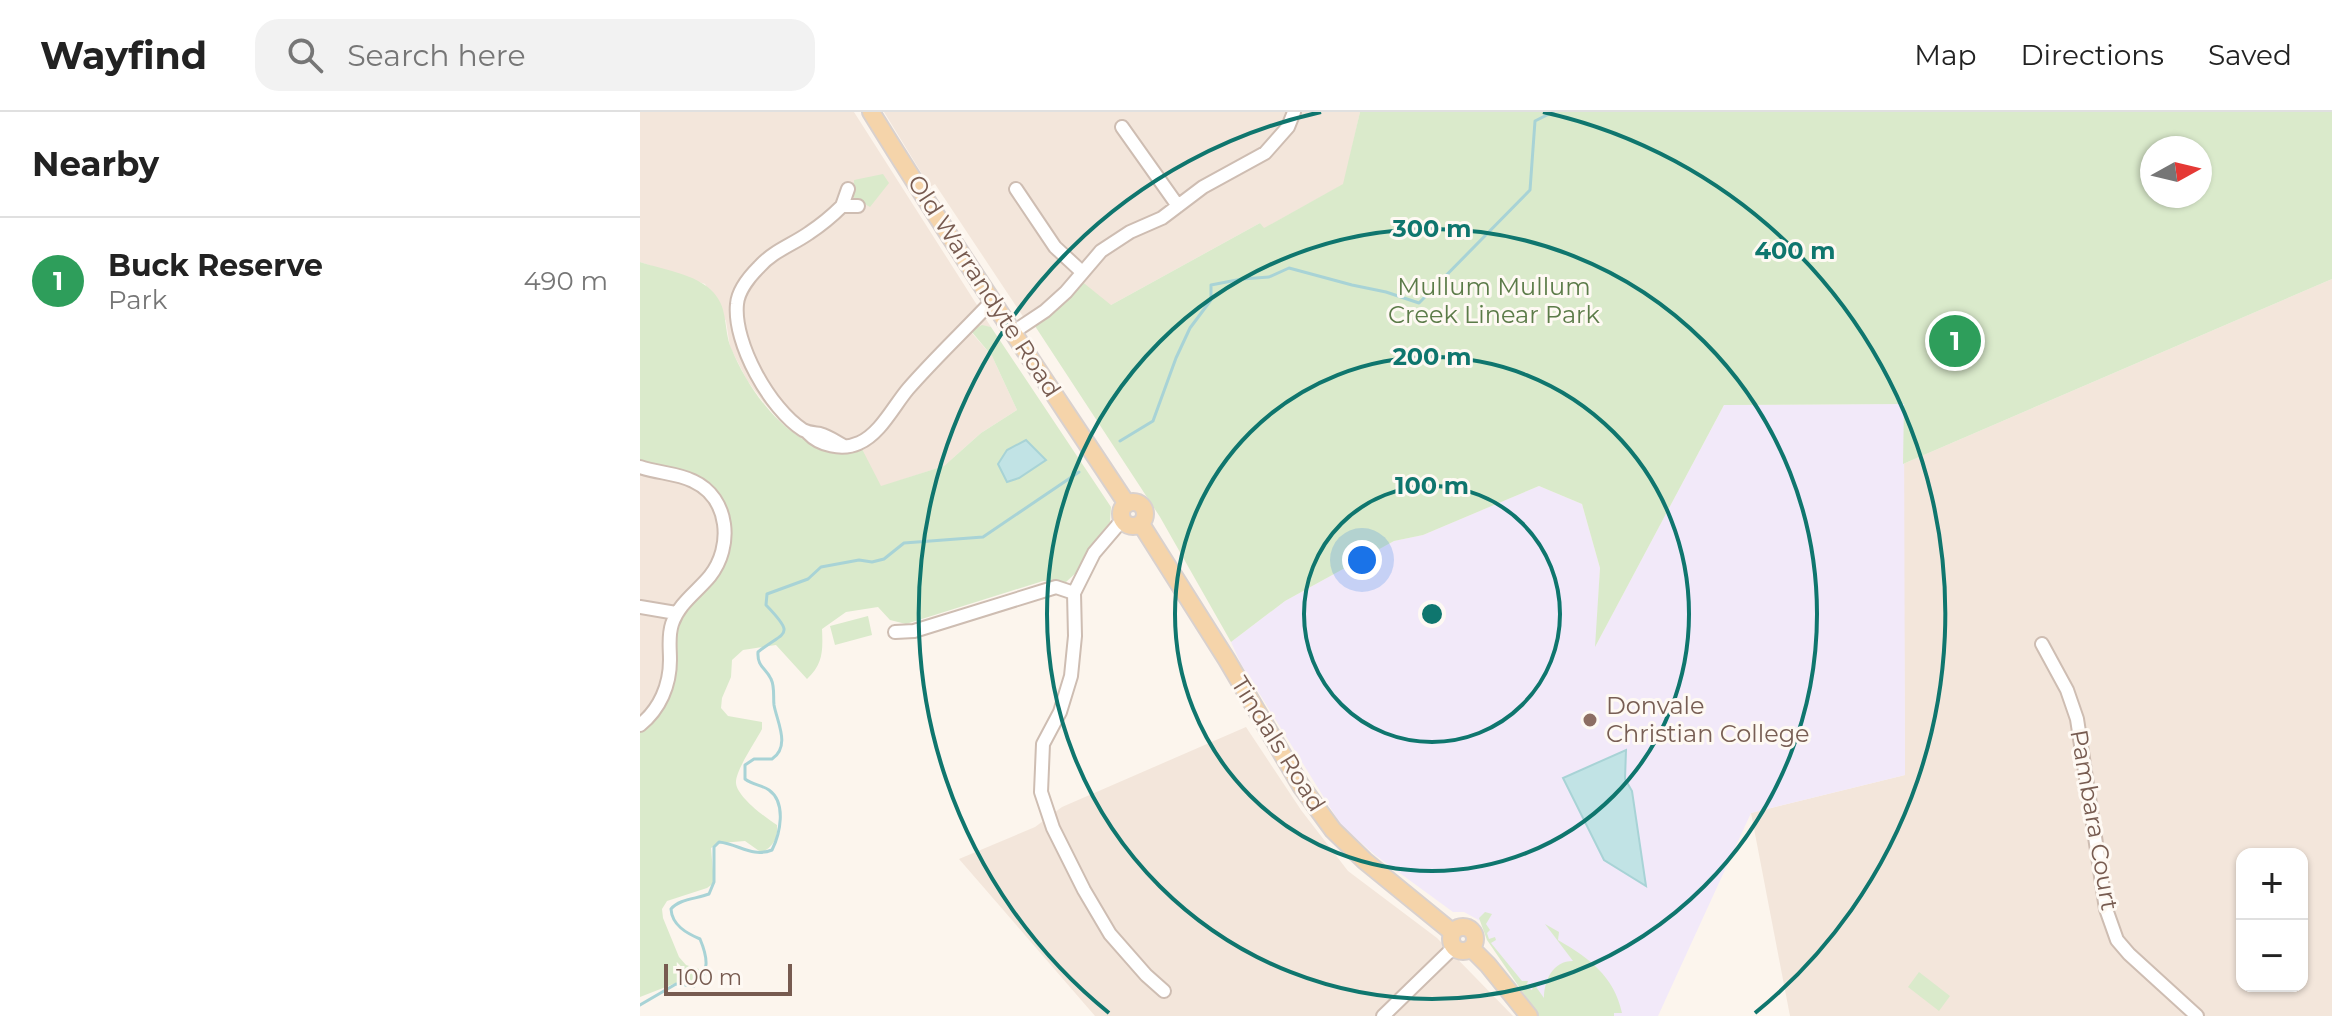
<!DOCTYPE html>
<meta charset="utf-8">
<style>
body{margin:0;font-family:Montserrat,sans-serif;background:#f2f2f2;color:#222}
.controls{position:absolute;right:24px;bottom:24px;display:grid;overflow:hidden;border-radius:16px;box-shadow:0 2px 6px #0004}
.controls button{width:72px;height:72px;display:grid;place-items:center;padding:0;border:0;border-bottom:2px solid #e0e0e0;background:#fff;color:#222;font:40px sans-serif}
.compass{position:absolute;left:1500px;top:24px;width:72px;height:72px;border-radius:50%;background:#fff;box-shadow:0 2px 6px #0004;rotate:82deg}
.scale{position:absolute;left:24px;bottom:20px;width:128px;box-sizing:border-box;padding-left:8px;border:4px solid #775b50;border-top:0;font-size:22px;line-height:28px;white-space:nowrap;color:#775b50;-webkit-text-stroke:6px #fef9f3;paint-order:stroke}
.you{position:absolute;left:722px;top:448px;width:28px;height:28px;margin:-20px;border:6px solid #fff;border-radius:50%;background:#1a73e8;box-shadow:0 0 0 12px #1a73e833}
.badge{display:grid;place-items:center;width:52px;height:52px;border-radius:50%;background:#0f766e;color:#fff;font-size:26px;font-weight:700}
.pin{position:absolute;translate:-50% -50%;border:4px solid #fff;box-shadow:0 2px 8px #0006}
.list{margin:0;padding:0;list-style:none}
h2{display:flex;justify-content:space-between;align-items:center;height:104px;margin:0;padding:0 32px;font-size:34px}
h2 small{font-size:26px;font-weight:400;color:#767676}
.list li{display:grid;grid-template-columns:52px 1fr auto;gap:24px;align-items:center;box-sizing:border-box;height:128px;padding:0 32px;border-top:2px solid #e0e0e0}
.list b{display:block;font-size:30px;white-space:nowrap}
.list p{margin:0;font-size:26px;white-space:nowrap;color:#767676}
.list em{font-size:26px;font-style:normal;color:#767676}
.icon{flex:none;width:44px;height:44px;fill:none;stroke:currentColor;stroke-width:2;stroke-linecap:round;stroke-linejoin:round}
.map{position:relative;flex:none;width:1692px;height:904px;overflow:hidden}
header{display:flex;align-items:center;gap:48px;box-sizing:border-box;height:112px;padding:0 40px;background:#fff;border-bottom:2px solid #e0e0e0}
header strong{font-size:38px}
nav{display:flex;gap:44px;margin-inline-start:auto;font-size:28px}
.search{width:560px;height:72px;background:#f2f2f2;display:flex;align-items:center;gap:20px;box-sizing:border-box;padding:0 28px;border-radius:24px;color:#767676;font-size:30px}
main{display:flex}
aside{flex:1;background:#fff}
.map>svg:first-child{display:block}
.residential{fill:#f3e6db;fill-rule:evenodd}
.education{fill:#f2e9f9}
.green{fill:#daeacb;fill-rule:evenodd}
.water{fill:#c1e3e5;stroke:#a8d3d6;stroke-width:2}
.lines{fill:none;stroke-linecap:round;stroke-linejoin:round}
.stream{stroke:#a8d3d6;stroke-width:3}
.minor-casing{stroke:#cebdb2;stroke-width:16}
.major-casing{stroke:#d9d1ce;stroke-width:20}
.minor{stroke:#fff;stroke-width:12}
.major{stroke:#f5d4aa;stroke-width:16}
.ring{fill:none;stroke:#0f766e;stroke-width:4}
.education-dot{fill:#8d6e63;stroke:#fef9f3;stroke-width:3}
.labels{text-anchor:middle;stroke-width:6;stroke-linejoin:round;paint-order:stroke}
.street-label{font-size:24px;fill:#775b50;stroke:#fef9f3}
.park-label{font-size:24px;fill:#5b7b48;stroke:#fef9f3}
.education-label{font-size:24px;fill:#785e54;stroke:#fef9f3;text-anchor:start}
.centre{fill:#0f766e;stroke:#fef9f3;stroke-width:4}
.ring-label{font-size:24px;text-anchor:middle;font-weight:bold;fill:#0f766e;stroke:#fef9f3;stroke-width:6;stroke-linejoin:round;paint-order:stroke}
</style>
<header>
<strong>Wayfind</strong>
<div class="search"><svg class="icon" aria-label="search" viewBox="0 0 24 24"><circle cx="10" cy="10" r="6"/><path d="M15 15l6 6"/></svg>Search here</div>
<nav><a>Map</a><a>Directions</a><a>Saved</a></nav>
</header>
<main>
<aside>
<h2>Nearby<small></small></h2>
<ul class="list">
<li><span class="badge" style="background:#2e9e5b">1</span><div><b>Buck Reserve</b><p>Park</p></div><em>490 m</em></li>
</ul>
</aside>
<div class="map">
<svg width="1692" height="904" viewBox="0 0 1692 904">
<rect width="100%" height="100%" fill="#fcf5ed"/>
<path class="residential" d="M 0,0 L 214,0 L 351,215 L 342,214 L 331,220 L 352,244 L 377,298 L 341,321 L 304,354 L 240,375 L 209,340 L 189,340 L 166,331 L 124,291 L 107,268 L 90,235 L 86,209 L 65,172 L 0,150 Z
M 244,0 L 720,0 L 704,72 L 623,117 L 620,111 L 471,193 L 384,206 L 295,72 L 290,75 Z
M 1692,167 L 1692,904 L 1150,904 L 1111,701 L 1265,663 L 1263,352 ZM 1602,742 L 1662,742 L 1662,874 L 1602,874 Z
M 0,348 L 62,368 L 73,378 L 89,408 L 28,584 L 14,609 L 0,618 Z
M 606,615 L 661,698 L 708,759 L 797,826 L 873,904 L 455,904 L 319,747 L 395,715 L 422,695 Z"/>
<path class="education" d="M 1264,292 L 1265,663 L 1111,701 L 1018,904 L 901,904 L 849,829 L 844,811 L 824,800 L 813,800 L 735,743 L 701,713 L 601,552 L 591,530 L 645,489 L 754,429 L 783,423 L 899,374 L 942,392 L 960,456 L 956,533 L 1084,293 Z"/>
<path class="green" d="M 720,0 L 1692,0 L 1692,167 L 1263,352 L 1264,292 L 1084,293 L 955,535 L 960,456 L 942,392 L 899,374 L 783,423 L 754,429 L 645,489 L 591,530 L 520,405 L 393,211 L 440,168 L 471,193 L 620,111 L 624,116 L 703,72 ZM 1512,36 L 1560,36 L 1560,84 L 1512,84 Z
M 243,62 L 249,71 L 230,95 L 213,85 L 214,68 Z
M 0,150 C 24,158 63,163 77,185 C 88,200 84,222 92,238 C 113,288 162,352 222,337 L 241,374 L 304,354 L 341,321 L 377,298 L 352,244 L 331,219 L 342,213 L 351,215 L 471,395 L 470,410 L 453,431 L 438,459 L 426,470 L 403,469 L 266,512 L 250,508 L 238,495 L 206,500 L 182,517 C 183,539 183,552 167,567 L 136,533 L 103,538 L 92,548 L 91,565 L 82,586 L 81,596 L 88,604 L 122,610 L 122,617 C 116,629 95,659 96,671 C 97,685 126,706 137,713 C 138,727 134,733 122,741 L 105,729 L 80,731 L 71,736 L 74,771 L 67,776 L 27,789 L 22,797 L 23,806 L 39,845 L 46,853 L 59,857 L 57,869 L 41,869 L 0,885 L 0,618 C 42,591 23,550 37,510 C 44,492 73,461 86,444 L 73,378 L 62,368 L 45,360 L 0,348 Z
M 228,504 L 232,523 L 195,533 L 190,514 Z
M 845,800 L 852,802 L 846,812 L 850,818 L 847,821 L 849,827 L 855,825 L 856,828 L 851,831 L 882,869 L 888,869 L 886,875 L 892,878 L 894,872 L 904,886 C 904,868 913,849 933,849 L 905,812 L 919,820 L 918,828 C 949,846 974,864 982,901 L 974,901 L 974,904 L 899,904 L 847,828 L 839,806 Z
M 1279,860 L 1310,884 L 1299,899 L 1268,875 Z"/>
<path class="water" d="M 386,328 L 406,348 L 379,366 L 367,370 L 358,352 L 367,338 Z
M 986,638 L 985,667 L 992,679 L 1006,774 L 964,748 L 923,666 Z"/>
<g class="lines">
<path class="stream" d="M 480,329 L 513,309 L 536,246 L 550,216 L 571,188 L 571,173 L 602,167 L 629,165 L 649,156 L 712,173 L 746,180 L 779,191 L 890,78 L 895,9 L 913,0
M 0,893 L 36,872 L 54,874 C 70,860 68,846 60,827 C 46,821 32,813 31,797 C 39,787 56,787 69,782 L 74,770 L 74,735 L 79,730 C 99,732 112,746 132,738 C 140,722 147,691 129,678 C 122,673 113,673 105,667 L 105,653 L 114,647 L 132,647 C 151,634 137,610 134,593 C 133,585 135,575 131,567 C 126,556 117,555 118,540 C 144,519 157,525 126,493 L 127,482 L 168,467 L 181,455 L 219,448 L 232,450 L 244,447 L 264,431 L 343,425 L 439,360"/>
<defs>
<path id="minor" d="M 482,15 L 538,94
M 208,77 L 202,94 L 218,94
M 376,77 L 415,135 L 442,160
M 375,219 L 405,199 L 426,180 L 461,139 L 490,120 L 522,106 L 563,75 L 625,41 L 648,15 L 654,0
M 168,321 C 179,333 202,339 219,331 C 240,322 253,295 268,277 C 295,246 325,218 353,188
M 202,333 C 195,329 188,324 180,322 C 174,321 169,321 163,318 C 130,297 93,231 97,192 C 98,179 110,164 119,155 C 133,139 152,133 169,121 C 181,113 192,104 202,94
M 0,355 C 17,361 37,361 53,369 C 90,386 93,435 70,464 C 57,480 39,491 32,512 C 28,524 30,535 30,548 C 30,573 20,597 0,613
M 483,407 L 454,441 L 434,481 L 435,524 L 431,564 L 420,600 L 403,632 L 401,680 L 413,716 L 444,778 L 470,822 L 506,863 L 524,879
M 0,495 L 36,501
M 255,520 L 274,519 L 416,475 L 434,481
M 1402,532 L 1427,578 L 1437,607 L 1466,797 L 1477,828 L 1489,842 L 1557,904
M 743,904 L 814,835"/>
<path id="major" d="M 231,0 C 313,133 401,262 487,392
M481 402a12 12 0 1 1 24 0a12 12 0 1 1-24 0Z
M 501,412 L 587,548 L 661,674 L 693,718 L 725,749 L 812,820
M811 827a12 12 0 1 1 24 0a12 12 0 1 1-24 0Z
M 831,836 L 848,853 L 889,904"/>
</defs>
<use href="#minor" class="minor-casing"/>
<use href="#major" class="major-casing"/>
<use href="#minor" class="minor"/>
<use href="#major" class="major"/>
</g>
<g class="ring">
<circle cx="792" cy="502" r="128"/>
<circle cx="792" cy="502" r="257"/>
<circle cx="792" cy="502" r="385"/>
<path d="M469 901A514 514 0 0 1 681 0M903 0A514 514 0 0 1 1115 901"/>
</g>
<circle class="education-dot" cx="950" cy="608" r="8"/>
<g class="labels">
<g class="street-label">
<text transform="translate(344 174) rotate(57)" y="8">Old Warrandyte Road</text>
<text transform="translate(638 632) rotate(58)" y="8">Tindals Road</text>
<text transform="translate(1454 708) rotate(80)" y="8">Pambara Court</text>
</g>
<g class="park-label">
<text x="854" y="183">Mullum Mullum<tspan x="854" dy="28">Creek Linear Park</tspan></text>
</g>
<g class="education-label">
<text x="966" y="602">Donvale<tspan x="966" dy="28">Christian College</tspan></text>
</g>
</g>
<circle cx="792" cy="502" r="12" class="centre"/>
<g class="ring-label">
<text x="792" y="125">300 m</text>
<text x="1155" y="147">400 m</text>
<text x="792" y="253">200 m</text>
<text x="792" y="382">100 m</text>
</g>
</svg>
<div class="controls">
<button>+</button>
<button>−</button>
</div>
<svg class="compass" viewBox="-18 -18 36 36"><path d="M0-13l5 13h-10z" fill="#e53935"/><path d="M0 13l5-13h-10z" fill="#767676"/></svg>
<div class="scale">100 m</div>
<div class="you"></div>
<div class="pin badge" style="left:1315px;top:229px;background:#2e9e5b">1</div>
</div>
</main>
